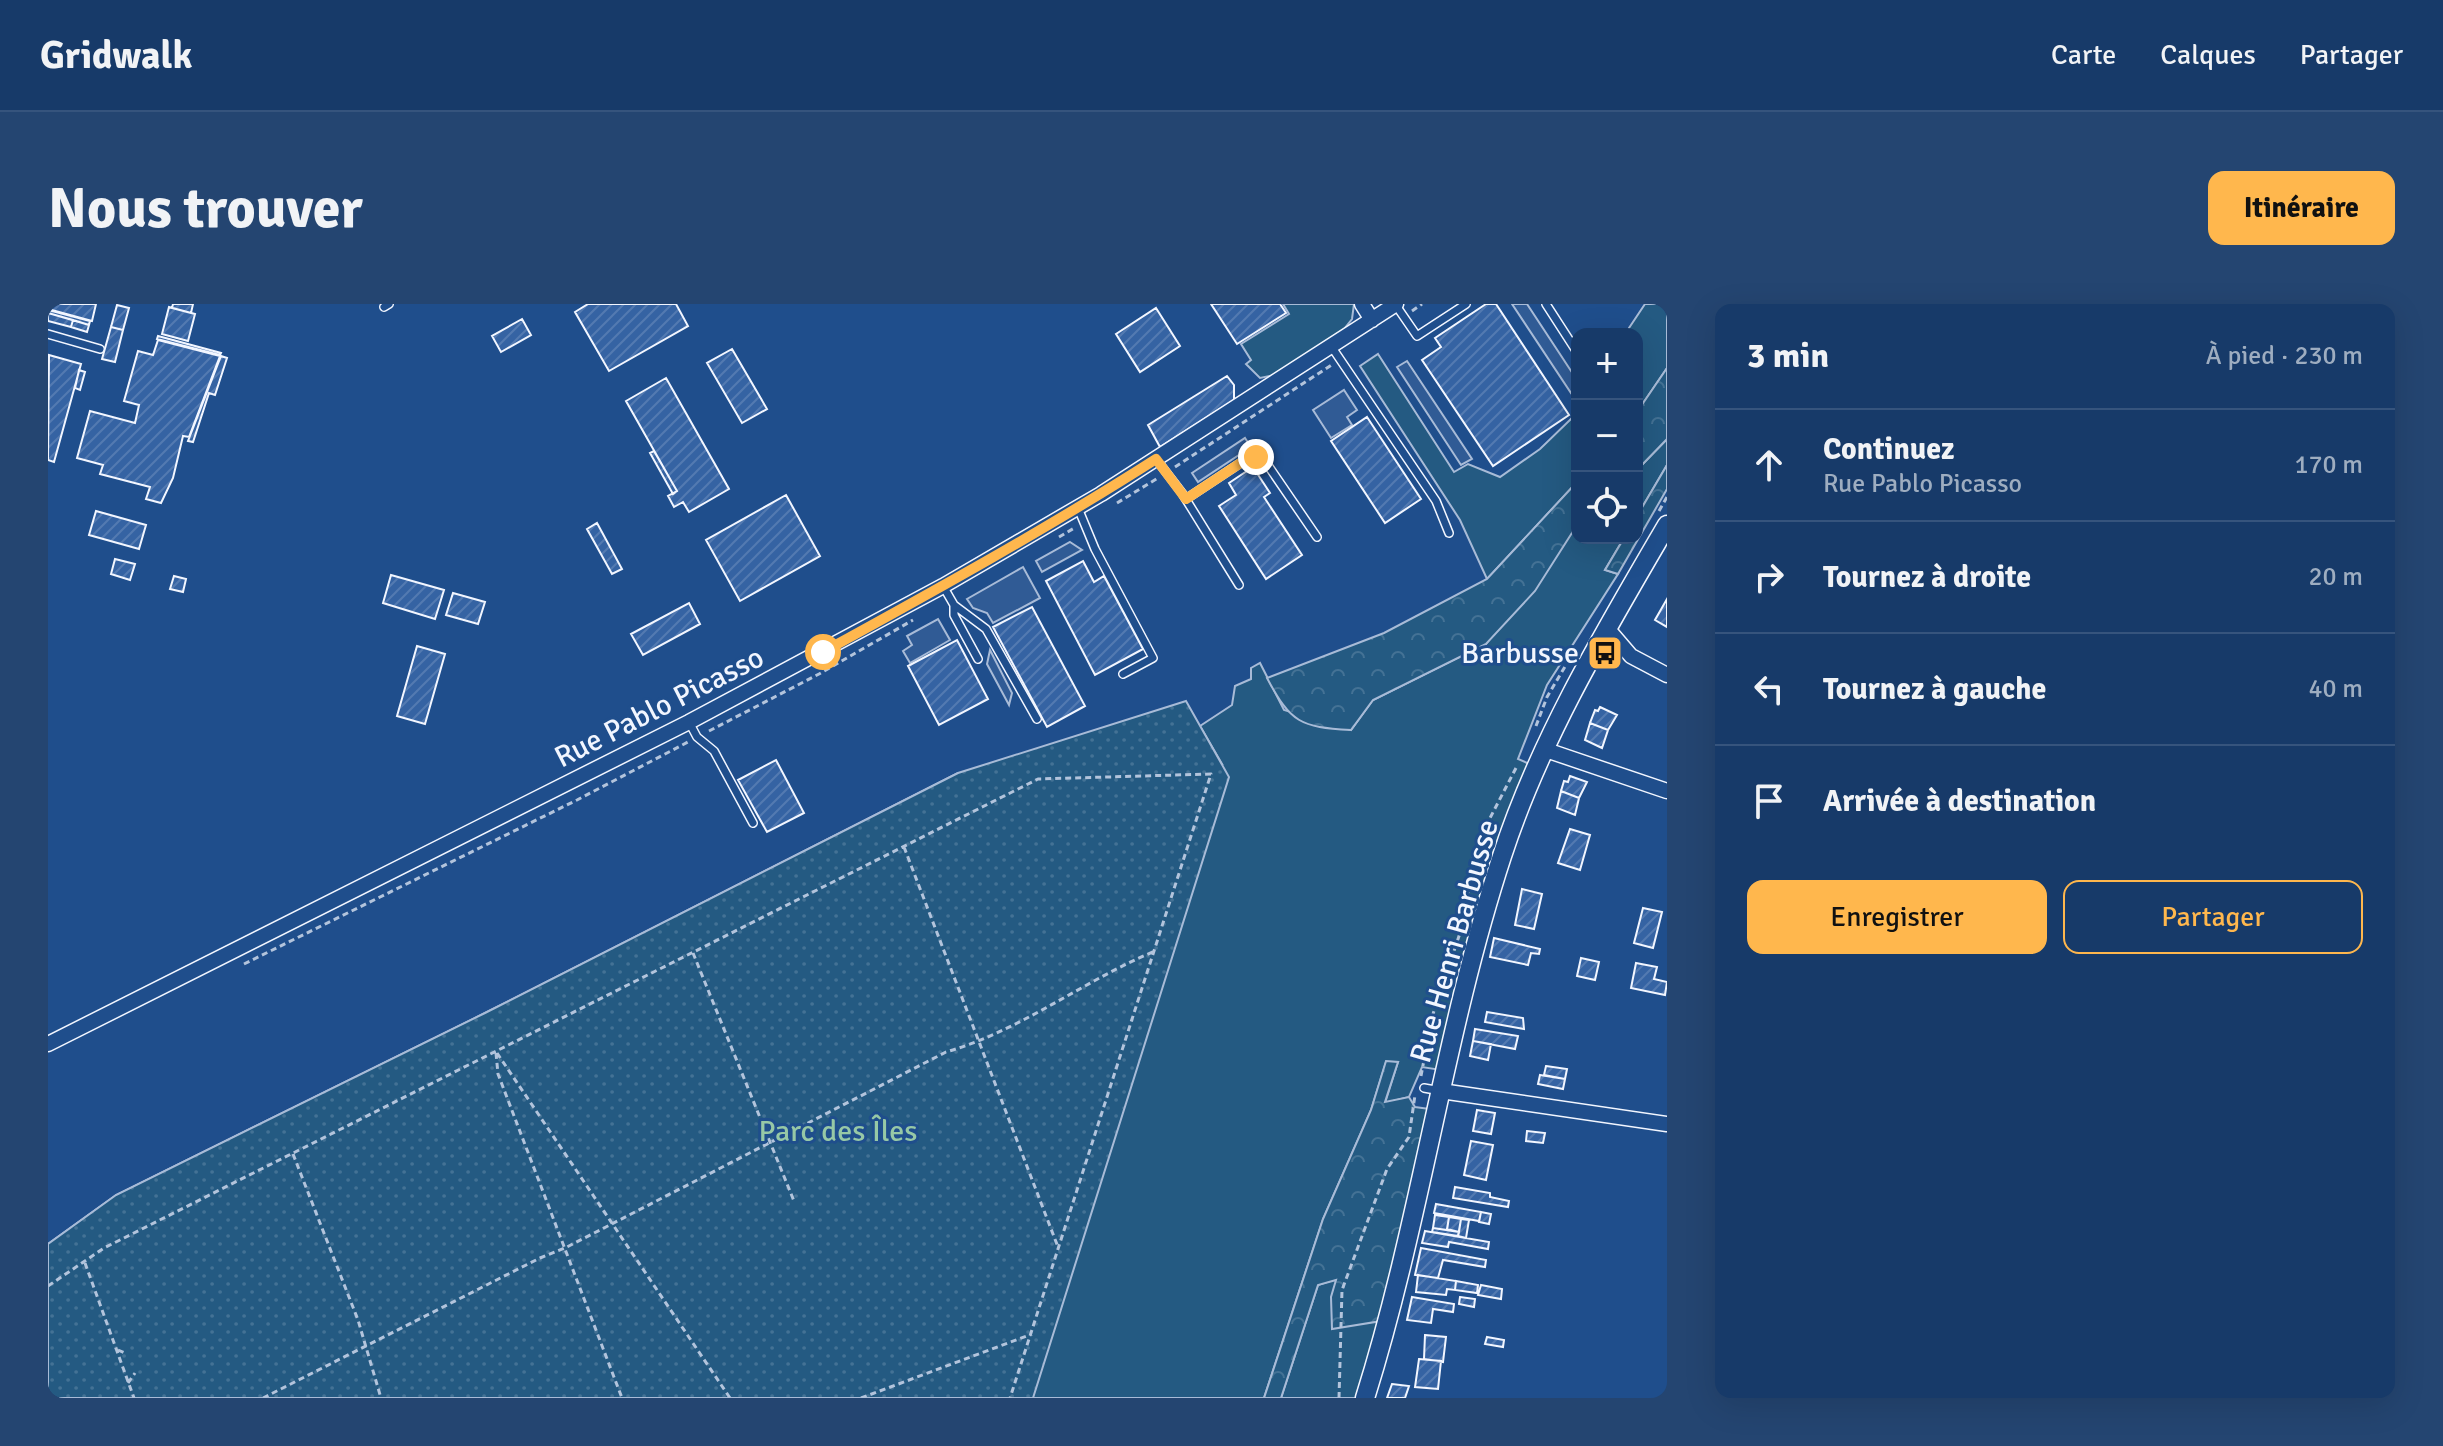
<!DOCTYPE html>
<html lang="fr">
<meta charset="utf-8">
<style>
body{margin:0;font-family:Signika,sans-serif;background:#244571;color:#f1f3f6}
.controls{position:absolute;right:24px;top:24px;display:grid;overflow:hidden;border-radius:16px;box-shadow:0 8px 32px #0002}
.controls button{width:72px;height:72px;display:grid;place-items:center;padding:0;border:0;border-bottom:2px solid #36547d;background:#173a69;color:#f1f3f6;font:40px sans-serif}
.stop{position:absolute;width:24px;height:24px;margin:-18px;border:6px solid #ffb74d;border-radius:50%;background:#fff}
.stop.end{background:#ffb74d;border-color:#fff;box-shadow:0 2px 8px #0008}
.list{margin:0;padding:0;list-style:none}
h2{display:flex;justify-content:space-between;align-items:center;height:104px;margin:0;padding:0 32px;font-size:34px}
h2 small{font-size:26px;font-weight:400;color:#9eadc0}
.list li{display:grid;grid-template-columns:52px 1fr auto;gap:24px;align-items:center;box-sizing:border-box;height:112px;padding:0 32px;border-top:2px solid #36547d}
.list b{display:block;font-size:30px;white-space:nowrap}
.list p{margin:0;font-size:26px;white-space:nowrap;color:#9eadc0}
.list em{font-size:26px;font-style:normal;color:#9eadc0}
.actions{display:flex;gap:16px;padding:24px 32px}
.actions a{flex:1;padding:18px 0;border:2px solid #ffb74d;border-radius:16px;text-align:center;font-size:28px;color:#ffb74d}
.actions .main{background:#ffb74d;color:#111}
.icon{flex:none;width:44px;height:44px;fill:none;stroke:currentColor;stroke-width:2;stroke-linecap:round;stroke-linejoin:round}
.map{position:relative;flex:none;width:1619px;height:1094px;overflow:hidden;border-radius:16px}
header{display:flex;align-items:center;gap:48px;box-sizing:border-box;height:112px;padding:0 40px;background:#173a69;border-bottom:2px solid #36547d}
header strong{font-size:38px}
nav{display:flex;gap:44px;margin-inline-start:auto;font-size:28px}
.intro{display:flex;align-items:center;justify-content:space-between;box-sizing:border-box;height:192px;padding:0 48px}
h1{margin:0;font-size:56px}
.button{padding:20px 36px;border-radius:16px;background:#ffb74d;color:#111;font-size:28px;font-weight:700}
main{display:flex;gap:48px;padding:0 48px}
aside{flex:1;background:#173a69;border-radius:16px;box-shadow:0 8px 32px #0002}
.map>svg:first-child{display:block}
.green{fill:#245a82;stroke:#a8bbd7;stroke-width:2}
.forest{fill:url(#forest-crowns);stroke:#a8bbd7;stroke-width:2}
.park{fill:url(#park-dots);stroke:#a8bbd7;stroke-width:2}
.parking{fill:#305b95;stroke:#a8bbd7;stroke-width:2}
.building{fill:url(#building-hatch);stroke:#f2f6ff;stroke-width:2}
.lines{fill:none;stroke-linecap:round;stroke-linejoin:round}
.service-casing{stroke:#f2f6ff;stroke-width:10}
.minor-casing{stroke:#f2f6ff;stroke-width:17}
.tertiary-casing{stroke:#f2f6ff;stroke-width:21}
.path{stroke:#b3c4dc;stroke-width:3;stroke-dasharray:6 4;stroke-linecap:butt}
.service{stroke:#1f4e8c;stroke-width:7}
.minor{stroke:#1f4e8c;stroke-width:14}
.tertiary{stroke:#1f4e8c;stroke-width:18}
.route{stroke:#ffb74d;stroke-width:10}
.labels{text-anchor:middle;stroke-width:6;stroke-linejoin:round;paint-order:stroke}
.poi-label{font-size:30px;fill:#f2f6ff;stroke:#1f4e8c;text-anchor:end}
.street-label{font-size:30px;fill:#f2f6ff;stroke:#1f4e8c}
.park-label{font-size:30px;fill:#97c8a6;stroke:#1f4e8c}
</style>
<header>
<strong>Gridwalk</strong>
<nav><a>Carte</a><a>Calques</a><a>Partager</a></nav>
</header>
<div class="intro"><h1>Nous trouver</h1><a class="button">Itinéraire</a></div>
<main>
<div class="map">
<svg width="1619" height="1094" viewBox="0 0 1619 1094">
<defs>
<pattern id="forest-crowns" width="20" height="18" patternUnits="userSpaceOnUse" patternTransform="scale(2)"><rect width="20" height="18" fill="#245a82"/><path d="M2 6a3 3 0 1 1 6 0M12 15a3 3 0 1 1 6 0" fill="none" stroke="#447295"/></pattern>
<pattern id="park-dots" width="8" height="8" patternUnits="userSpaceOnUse" patternTransform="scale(2)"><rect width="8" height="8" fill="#245a82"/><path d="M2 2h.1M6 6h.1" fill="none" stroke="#447295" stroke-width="1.8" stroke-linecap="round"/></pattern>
<pattern id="building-hatch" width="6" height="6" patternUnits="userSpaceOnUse" patternTransform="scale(2)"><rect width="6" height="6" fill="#3563a3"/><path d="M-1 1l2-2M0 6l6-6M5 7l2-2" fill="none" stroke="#537ab1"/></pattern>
</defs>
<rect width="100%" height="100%" fill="#1f4e8c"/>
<path class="green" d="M 1235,0 L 1306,0 L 1304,15 L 1296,25 L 1226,71 L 1212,74 L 1198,60 L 1203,56 L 1193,40 L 1241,10 Z
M 1597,0 L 1619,0 L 1619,64 L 1589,108 L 1589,30 L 1577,30 Z
M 1330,50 L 1406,168 L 1420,160 L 1452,173 L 1492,145 L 1524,114 L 1529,91 L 1529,178 L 1439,275 L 1412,216 L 1312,62 Z
M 1619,135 L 1619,161 L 1589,212 L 1589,166 Z
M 1529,221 L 1529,234 L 1576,234 L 1557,266 L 1570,270 L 1499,381 L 1470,455 L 1484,461 L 1393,766 L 1374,763 L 1361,793 L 1337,799 L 1350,758 L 1338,758 L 1323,806 L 1275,915 L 1216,1094 L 0,1094 L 0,940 L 68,891 L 437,709 L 910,469 L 1174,460 L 1152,422 L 1184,401 L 1187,382 L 1203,375 L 1203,364 L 1212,359 L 1236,406 L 1303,426 L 1325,396 L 1438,340 Z
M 1288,975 L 1333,1017 L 1311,1094 L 1233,1094 L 1270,981 Z"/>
<path class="forest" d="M 1619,64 L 1619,135 L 1589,166 L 1589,108 Z
M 1619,161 L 1619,185 L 1570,270 L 1557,266 L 1576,234 L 1589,234 L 1589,212 Z
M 1529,178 L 1529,221 L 1487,287 L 1438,340 L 1325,396 L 1303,426 C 1252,423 1243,419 1219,374 L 1336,329 L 1439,275 Z
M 1338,757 L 1350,758 L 1337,798 L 1361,793 L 1367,803 L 1382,805 L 1333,1017 L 1284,1025 L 1283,993 L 1288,976 L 1270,981 L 1233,1094 L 1216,1094 L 1275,915 L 1323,806 Z"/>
<path class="park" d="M 1138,397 L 1181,473 L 985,1094 L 0,1094 L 0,940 L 68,891 L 437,709 L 910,469 Z"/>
<path class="parking" d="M 1464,0 L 1479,0 L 1529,76 L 1529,85 L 1523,89 Z
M 1359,57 L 1424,155 L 1413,161 L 1349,63 Z
M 1296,86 L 1309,106 L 1299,113 L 1304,121 L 1283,134 L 1265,106 Z
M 1197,134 L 1203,143 L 1150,178 L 1144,169 Z
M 1022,238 L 1034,246 L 994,268 L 988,257 Z
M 975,263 L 992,294 L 945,319 L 939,309 L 925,304 L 919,295 Z
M 890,315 L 902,336 L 862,359 L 855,347 L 864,341 L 859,332 Z
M 942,346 L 964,389 L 961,401 L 939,360 Z"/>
<path class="building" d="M 0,0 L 48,0 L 44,17 L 0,5 Z
M 125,0 L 145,0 L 143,9 L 124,4 Z
M 540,0 L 628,0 L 640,22 L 561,67 L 527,8 Z
M 1163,0 L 1232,0 L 1238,9 L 1189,40 Z
M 1438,0 L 1448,0 L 1521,111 L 1445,162 L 1374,56 L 1393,43 L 1387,34 Z
M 69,1 L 81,4 L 75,26 L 63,23 Z
M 121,3 L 147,10 L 140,37 L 114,30 Z
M 1108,4 L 1132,42 L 1092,68 L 1068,30 Z
M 0,6 L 42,17 L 41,21 L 0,9 Z
M 0,9 L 25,16 L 23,23 L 0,17 Z
M 474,15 L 483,31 L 453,48 L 444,32 Z
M 25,16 L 41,21 L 39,28 L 23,23 Z
M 63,23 L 75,26 L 67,58 L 54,55 Z
M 110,32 L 173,49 L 172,51 L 109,35 Z
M 110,36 L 172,52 L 141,133 L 135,132 L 125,174 L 113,199 L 98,195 L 102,183 L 52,170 L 55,161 L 29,154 L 42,107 L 87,119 L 91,101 L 76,97 L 90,47 L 105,51 Z
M 684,45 L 719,105 L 694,119 L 659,59 Z
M 1,51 L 33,60 L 6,158 L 0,156 Z
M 173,52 L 179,54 L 167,91 L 161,89 L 145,138 L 140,137 Z
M 31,66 L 37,68 L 32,86 L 27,84 Z
M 1179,72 L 1186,81 L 1186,96 L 1112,143 L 1100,121 Z
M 618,74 L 681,185 L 641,208 L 635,198 L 626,203 L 620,192 L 629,187 L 578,97 Z
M 1319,113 L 1373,195 L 1337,219 L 1283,137 Z
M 606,147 L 629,187 L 625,190 L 602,149 Z
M 1205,163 L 1222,189 L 1216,193 L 1254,251 L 1218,275 L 1171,202 L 1188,191 L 1181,179 Z
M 738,191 L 772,252 L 692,297 L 658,236 Z
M 48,207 L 98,221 L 91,245 L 41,231 Z
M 549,219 L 574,265 L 564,270 L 539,225 Z
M 67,255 L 87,260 L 82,276 L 63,270 Z
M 1035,257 L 1046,278 L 1056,272 L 1095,345 L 1047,371 L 998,277 Z
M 343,271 L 396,286 L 387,315 L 335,299 Z
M 126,272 L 138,275 L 135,288 L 122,285 Z
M 405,289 L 437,298 L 430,320 L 398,311 Z
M 1619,295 L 1619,323 L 1607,316 Z
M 641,299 L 652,320 L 595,351 L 583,330 Z
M 984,303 L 1037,402 L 999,423 L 945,323 Z
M 909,336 L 940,395 L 891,421 L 860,362 Z
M 369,342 L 397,350 L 377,420 L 349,412 Z
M 1552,403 L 1569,411 L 1560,426 L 1542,419 L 1547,406 L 1550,407 Z
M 1542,419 L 1560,426 L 1554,444 L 1537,436 Z
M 728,456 L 756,509 L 719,528 L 690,476 Z
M 1522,472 L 1539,478 L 1531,494 L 1513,487 L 1516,477 L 1520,478 Z
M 1513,487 L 1531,494 L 1527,511 L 1509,504 Z
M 1522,525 L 1542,531 L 1532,566 L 1510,559 Z
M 1474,585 L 1494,590 L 1486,625 L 1467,621 Z
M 1595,604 L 1614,608 L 1605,644 L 1586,639 Z
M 1446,634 L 1492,645 L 1491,650 L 1483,649 L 1480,661 L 1442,653 Z
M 1533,654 L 1551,658 L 1547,676 L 1529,672 Z
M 1588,659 L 1609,663 L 1606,675 L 1619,678 L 1617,691 L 1583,684 Z
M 1439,708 L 1475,714 L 1476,725 L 1437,718 Z
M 1427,725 L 1470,732 L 1467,745 L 1425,737 Z
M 1425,737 L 1443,740 L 1440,756 L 1422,752 Z
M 1498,762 L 1519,765 L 1517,775 L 1496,771 Z
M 1492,771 L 1517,775 L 1515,785 L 1490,780 Z
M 1429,806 L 1447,809 L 1443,830 L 1425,827 Z
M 1479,827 L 1497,829 L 1495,839 L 1478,837 Z
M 1423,837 L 1445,841 L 1438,876 L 1416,871 Z
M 1407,883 L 1442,889 L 1442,893 L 1461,897 L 1460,903 L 1405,894 Z
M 1388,900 L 1433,908 L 1431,917 L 1386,909 Z
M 1433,908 L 1443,910 L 1441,920 L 1431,918 Z
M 1387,911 L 1401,913 L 1399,926 L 1385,924 Z
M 1401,913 L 1413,915 L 1411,928 L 1399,925 Z
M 1413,915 L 1421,916 L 1418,934 L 1410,932 Z
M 1385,924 L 1411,928 L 1410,932 L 1384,928 Z
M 1377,927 L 1441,938 L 1440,945 L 1401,938 L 1400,943 L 1374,939 Z
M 1373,944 L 1438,956 L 1437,963 L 1395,956 L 1390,974 L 1367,971 Z
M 1370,971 L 1408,977 L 1407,986 L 1399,985 L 1398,991 L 1368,988 Z
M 1408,977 L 1430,981 L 1429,989 L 1407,986 Z
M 1433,981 L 1454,985 L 1453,995 L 1430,991 Z
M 1364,993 L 1406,1000 L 1405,1008 L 1385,1005 L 1383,1019 L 1359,1016 Z
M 1412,993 L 1427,995 L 1426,1003 L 1411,1000 Z
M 1377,1031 L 1398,1033 L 1395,1058 L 1376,1055 Z
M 1439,1033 L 1456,1036 L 1455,1043 L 1437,1040 Z
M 1371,1055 L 1393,1057 L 1390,1085 L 1367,1083 Z
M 1344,1080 L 1361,1082 L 1357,1094 L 1339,1094 Z"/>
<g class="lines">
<defs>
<path id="service" d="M 1347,0 L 1369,32 L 1418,0
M 1498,0 L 1529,48
M 336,3 L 341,0
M 0,30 L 52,45
M 1283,42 L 1388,197 L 1401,229
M 1108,155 L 1134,189 L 1191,281
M 1138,195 L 1200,154 L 1208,153 L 1217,157 L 1269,233
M 1030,204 L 1047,245 L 1105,354 L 1075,370
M 895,282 L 906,301 L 938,325 L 989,415
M 906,301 L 906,311 L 930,355
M 641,418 L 649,433 L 666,447 L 705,519
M 1376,784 L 1393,787"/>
<path id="minor" d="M 1314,0 L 1324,16
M 1559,324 L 1583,352 L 1619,371
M 1498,446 L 1619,487
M 0,740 L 641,418 L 895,282 L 1053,190 L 1348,0
M 1393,787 L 1619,820"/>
<path id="tertiary" d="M 1317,1094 C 1373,916 1396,729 1454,552 C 1492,435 1557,327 1619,221"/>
</defs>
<use href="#service" class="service-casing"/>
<use href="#minor" class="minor-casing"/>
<use href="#tertiary" class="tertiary-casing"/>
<path class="path" d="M 1364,7 L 1374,0
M 1127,163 L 1285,60
M 1069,199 L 1110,174
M 1611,207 L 1619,193
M 1011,233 L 1028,223
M 1488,422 L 1499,393 L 1528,344
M 661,427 L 771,370 L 865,316
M 856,543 L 1010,943
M 1415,619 L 1427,543 L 1469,462
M 645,649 L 746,897
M 196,660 L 529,496 L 640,438
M 448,749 L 450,770 L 574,1094
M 449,749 L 682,1094
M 1373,772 L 1384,713 L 1413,626
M 245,850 L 310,1016 L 333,1094
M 37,959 L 86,1094
M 0,982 L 56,944 L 990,475 L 1163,470 L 962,1094
M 70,1046 L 79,1050
M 80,1079 L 87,1069
M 215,1094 L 492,954 L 517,944 L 898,748 C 972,727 1035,677 1107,647
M 813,1094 L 984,1030
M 1291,1094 L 1294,986 L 1339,865 L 1361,833 L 1367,791"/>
<use href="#service" class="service"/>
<use href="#minor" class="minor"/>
<use href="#tertiary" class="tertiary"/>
</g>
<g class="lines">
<path class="route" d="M 775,348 C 888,286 1000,224 1108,155 L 1138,195 L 1200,154 L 1208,153"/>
</g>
<defs>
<symbol id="bus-square" viewBox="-11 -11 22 22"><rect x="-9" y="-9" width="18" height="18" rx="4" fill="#ffb74d" stroke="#1f4e8c"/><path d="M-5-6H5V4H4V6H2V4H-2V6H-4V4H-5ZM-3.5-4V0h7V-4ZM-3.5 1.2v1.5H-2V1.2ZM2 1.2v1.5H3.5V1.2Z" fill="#111"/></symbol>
</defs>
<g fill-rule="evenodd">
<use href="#bus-square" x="1537" y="329" width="40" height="40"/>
</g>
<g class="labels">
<g class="poi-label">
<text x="1531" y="359">Barbusse</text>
</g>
<g class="street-label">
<text transform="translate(611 403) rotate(-27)" y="10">Rue Pablo Picasso</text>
<text transform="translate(1406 637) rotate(-74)" y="10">Rue Henri Barbusse</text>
</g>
<g class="park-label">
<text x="790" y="837">Parc des Îles</text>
</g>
</g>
</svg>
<div class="controls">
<button>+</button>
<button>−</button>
<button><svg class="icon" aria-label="locate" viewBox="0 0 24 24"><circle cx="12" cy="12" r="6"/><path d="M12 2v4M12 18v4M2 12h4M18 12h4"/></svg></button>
</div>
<div class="stop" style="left:775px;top:348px"></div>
<div class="stop end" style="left:1208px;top:153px"></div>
</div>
<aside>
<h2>3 min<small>À pied · 230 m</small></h2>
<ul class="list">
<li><svg class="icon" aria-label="ahead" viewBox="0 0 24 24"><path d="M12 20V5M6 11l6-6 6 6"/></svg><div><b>Continuez</b><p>Rue Pablo Picasso</p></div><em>170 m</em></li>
<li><svg class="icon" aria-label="right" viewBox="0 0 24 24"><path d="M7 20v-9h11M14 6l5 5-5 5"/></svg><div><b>Tournez à droite</b></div><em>20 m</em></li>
<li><svg class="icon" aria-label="left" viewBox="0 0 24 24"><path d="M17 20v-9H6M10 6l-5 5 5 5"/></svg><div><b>Tournez à gauche</b></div><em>40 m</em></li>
<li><svg class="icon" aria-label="arrive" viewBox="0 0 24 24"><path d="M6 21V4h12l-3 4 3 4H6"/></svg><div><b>Arrivée à destination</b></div></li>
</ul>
<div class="actions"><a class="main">Enregistrer</a><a>Partager</a></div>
</aside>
</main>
